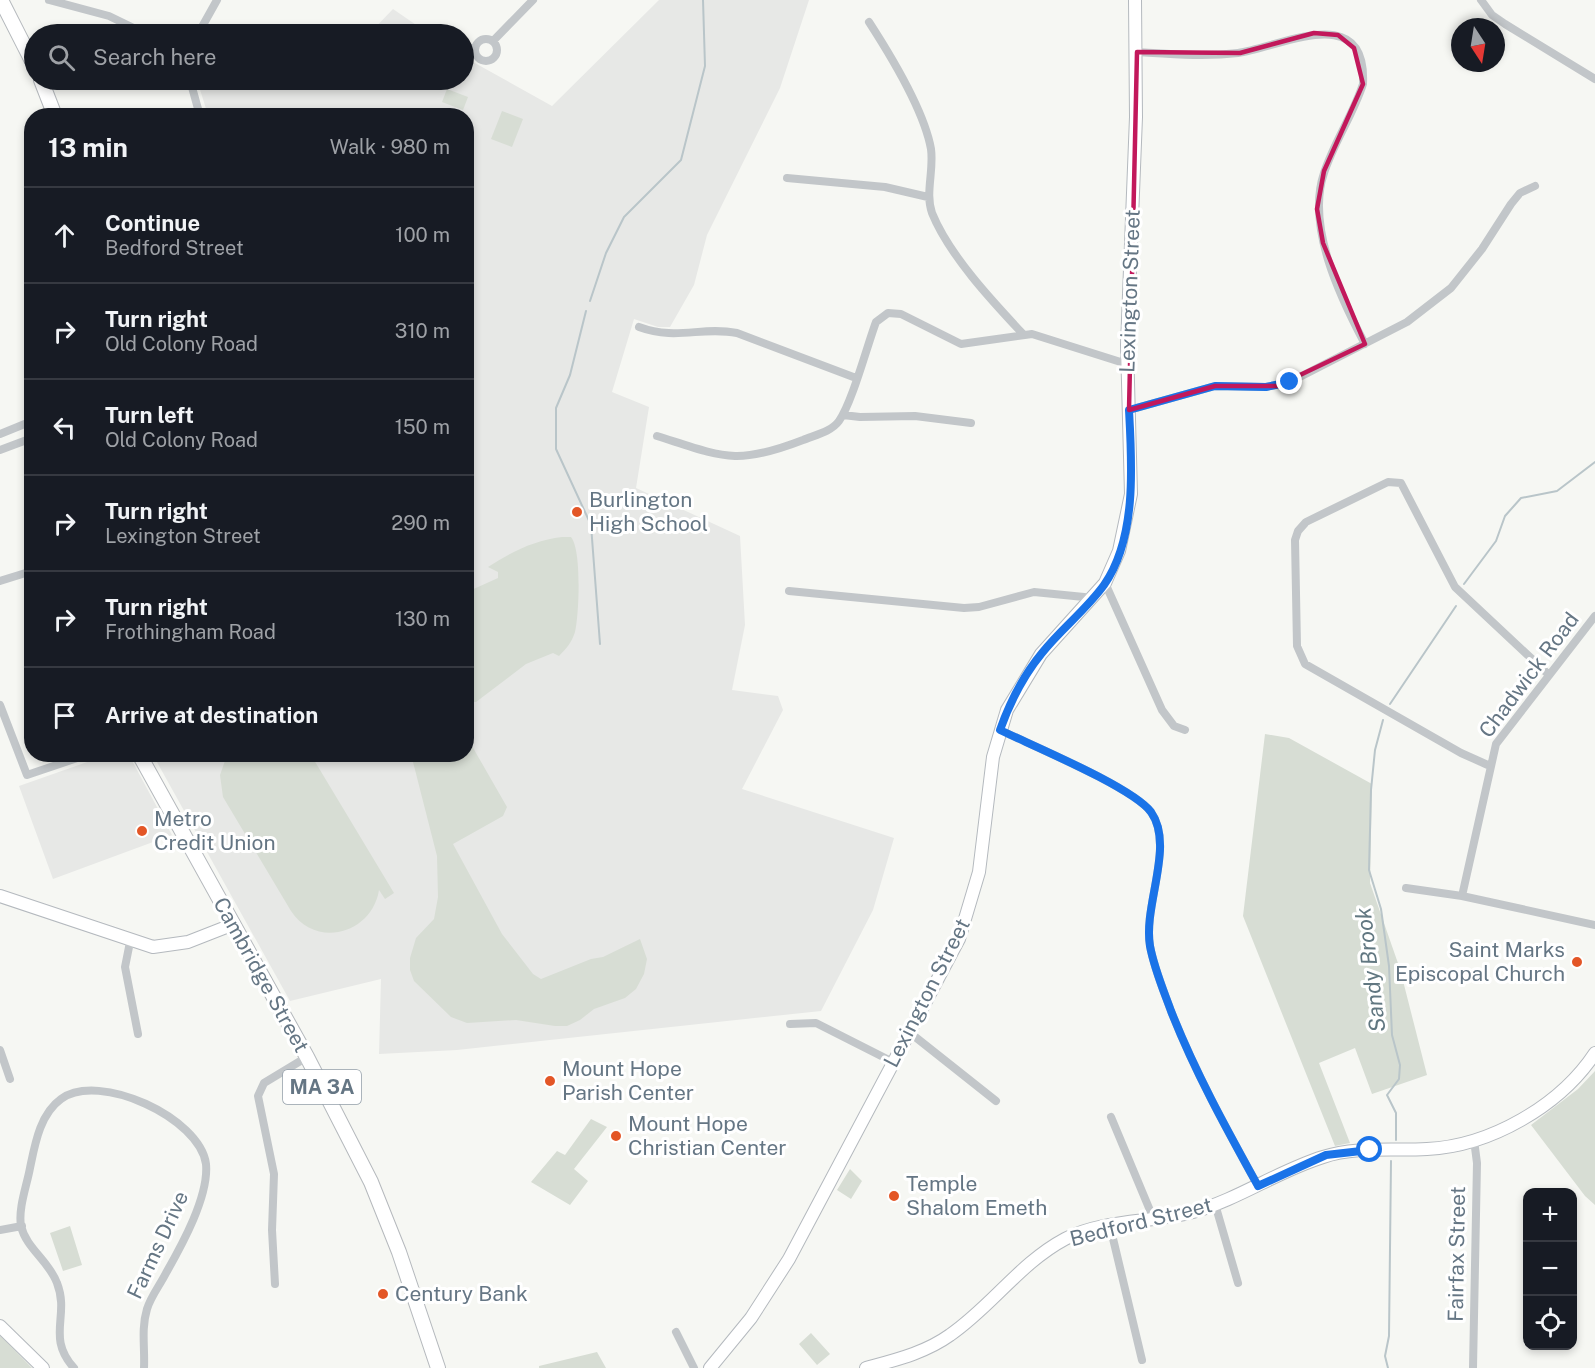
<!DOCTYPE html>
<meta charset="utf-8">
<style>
body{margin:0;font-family:"Public Sans",sans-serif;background:#242831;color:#f1f3f6}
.controls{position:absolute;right:18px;bottom:18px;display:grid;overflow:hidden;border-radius:12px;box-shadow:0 3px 9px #0003}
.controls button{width:54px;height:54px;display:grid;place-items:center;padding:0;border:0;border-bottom:2px solid #363941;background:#171b24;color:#f1f3f6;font:30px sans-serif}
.compass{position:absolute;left:1451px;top:18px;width:54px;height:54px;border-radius:50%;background:#171b24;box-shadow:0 3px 9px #0003;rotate:168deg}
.stop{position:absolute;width:18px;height:18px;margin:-14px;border:4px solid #1a73e8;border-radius:50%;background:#fff}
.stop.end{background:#1a73e8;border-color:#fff;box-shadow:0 2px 6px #0008}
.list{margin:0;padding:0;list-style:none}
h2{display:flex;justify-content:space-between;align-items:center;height:78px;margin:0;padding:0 24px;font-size:26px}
h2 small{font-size:20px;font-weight:400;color:#9ea1a6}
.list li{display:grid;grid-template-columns:39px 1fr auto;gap:18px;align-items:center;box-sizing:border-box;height:96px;padding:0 24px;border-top:2px solid #363941}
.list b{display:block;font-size:22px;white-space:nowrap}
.list p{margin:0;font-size:20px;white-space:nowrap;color:#9ea1a6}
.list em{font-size:20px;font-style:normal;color:#9ea1a6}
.icon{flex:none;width:33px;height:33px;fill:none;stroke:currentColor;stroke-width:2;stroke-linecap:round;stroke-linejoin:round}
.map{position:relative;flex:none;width:1595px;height:1368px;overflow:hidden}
.search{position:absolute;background:#171b24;box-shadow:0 3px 9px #0003;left:24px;top:24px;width:450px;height:66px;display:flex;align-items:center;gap:15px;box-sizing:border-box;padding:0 21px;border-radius:33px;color:#9ea1a6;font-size:22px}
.panel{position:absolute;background:#171b24;box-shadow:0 3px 9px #0003;left:24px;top:108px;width:450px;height:654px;border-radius:24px}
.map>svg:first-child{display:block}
.built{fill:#e7e8e6}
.green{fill:#d7ddd4}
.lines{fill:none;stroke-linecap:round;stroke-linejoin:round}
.stream{stroke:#b9c5c9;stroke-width:2}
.secondary-casing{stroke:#b4b9be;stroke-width:14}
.primary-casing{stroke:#b5b9bd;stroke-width:16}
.street{stroke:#c2c6c9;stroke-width:8}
.secondary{stroke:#fff;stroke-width:12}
.primary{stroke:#fff;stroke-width:14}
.route{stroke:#1a73e8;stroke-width:8}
.marked{fill:none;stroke:#c2185b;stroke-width:4.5;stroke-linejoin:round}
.poi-dot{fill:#e35626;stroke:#fff;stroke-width:2}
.labels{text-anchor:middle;stroke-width:6;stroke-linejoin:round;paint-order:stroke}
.shield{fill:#fff;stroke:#939fa9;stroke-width:1.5}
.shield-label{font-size:20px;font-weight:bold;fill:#657684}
.street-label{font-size:21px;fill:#657684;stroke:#fff}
.poi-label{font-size:21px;fill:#657684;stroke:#fff;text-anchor:start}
.water-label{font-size:22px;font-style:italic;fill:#617781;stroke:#fff}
</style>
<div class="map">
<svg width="1595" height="1368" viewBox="0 0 1595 1368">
<rect width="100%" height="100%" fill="#f6f7f3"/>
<path class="built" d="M 659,0 L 809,0 L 780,88 L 707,235 L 694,285 L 670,327 L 658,327 L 634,319 L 612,392 L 649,407 L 636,488 L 740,536 L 745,625 L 732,690 L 778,696 L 783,710 L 742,789 L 894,838 L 873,910 L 821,1011 L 457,1050 L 379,1054 L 381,979 L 290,1001 L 153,755 L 466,754 L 466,116 L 208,115 L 197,80 L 464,80 L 464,57 L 552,106 Z
M 393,9 L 425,31 L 428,34 L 369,34 Z
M 110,754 L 129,755 L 172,835 L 53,879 L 19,786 Z"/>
<path class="green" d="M 447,89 L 468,97 L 463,110 L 442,102 Z
M 502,111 L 523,119 L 512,147 L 491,139 Z
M 562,537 L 571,537 C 582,550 579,615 575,632 C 572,642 566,649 559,656 L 553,653 L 526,664 L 476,702 L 471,702 L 466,692 L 467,592 L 498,578 L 498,572 L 488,567 C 511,552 535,540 562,537 Z
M 1265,734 L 1289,738 L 1372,784 L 1370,883 L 1400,969 L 1427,1075 L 1372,1094 L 1355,1048 L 1319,1063 L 1350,1143 L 1335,1146 L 1243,916 Z
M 467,743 L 472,746 L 507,807 L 503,816 L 453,844 L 502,934 L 533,974 L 541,979 L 591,959 L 603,957 L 640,939 L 647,959 L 644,974 L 636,989 L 625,998 L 594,1009 L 580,1020 L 567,1026 L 555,1026 L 516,1020 L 467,1023 L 451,1017 L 414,981 L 410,970 L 410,958 L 416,938 L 434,919 L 438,897 L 437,856 L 412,758 L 424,755 L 466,754 Z
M 227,755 L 311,755 L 394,893 L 385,899 L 379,890 C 372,934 316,949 291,911 L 223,797 L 220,775 Z
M 1595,1071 L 1595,1205 L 1585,1196 L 1531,1125 L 1578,1089 Z
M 591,1119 L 607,1127 L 574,1169 L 588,1181 L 570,1205 L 531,1182 L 557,1151 L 565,1155 Z
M 850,1169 L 862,1181 L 851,1199 L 837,1190 Z
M 70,1226 L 82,1265 L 63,1271 L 50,1233 Z
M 811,1333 L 830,1354 L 817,1365 L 799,1344 Z
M 0,1335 L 32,1368 L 0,1368 Z
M 597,1352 L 606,1368 L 539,1368 L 539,1366 Z"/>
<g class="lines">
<path class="stream" d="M 590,301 L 606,253 L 624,217 L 681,160 L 705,66 L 703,0
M 586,311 L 570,375 L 556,408 L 556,449 L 591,525 L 600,644
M 1464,584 L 1496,541 L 1505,516 L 1521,498 L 1557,491 L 1595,462
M 1390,704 L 1456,606
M 1383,720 L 1375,750 L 1371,790 L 1369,870 L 1381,909 L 1389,966 L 1392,1035 L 1400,1065 L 1399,1079 L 1387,1095 L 1396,1113 L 1396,1140
M 1388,1368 L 1385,1356 L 1389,1336 L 1391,1161"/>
<defs>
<path id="secondary" d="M 0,896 L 153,947 L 188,942 L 234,924
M 0,1326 L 43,1368
M 710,1368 L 751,1318 L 789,1259 L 959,939 L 979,872 L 993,757 L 1007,710 L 1041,654 L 1105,583 L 1119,551 L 1131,494 L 1127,345 L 1136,117 L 1135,0
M 866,1368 C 895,1360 925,1353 950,1335 C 991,1307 1020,1263 1065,1239 C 1103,1219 1152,1223 1193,1212 C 1239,1199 1278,1171 1323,1157 C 1356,1146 1393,1151 1427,1149 C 1490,1146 1560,1106 1595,1053"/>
<path id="primary" d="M 1,0 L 34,65
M 41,80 L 55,116
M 139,754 L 307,1057 L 371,1182 L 399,1252 L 438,1368"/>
</defs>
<use href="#secondary" class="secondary-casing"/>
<use href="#primary" class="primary-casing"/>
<path class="street" d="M 49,0 L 109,16 L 146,34
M 1481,0 L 1492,15 L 1505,24 L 1595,79
M 869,22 C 891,56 924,110 931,149 C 934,171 925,193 932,213 C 949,255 992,301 1023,334
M 198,34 L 217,0
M475 50a11 11 0 1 1 22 0a11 11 0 1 1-22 0Z
M 493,41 L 533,0
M 1137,52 C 1170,54 1205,57 1238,53 C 1281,47 1367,0 1363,84 C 1353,115 1334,142 1324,173 C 1306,226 1340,297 1365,344
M 190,80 L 200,116
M 787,178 L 885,187 L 928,197
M 639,327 C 677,341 701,326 737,333 L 856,378
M 1129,410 L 1215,386 L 1266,387 L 1290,382 L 1407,322 L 1451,288 L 1482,249 L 1511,204 L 1520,193 L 1535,186
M 843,415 L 860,417 L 915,416 L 971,423
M 0,434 L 32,421
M 657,436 C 723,457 736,466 803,440 C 815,435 831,432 839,421 C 852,403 867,346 876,322 L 888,313 L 901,314 L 961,344 L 1032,334 L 1127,364
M 0,450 L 32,438
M 0,581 L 32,571
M 1105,583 L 1162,710 L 1174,726 L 1185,730
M 789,591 L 964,608 L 979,607 L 1034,592 L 1094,598
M 0,705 L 27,775 L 89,754
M 1000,730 C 1033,746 1132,787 1151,812 C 1175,846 1143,905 1150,946 C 1154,968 1163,989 1171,1011 C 1195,1072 1226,1128 1258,1186
M 1490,766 L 1461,753 L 1305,664 L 1297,646 L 1295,540 L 1298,531 L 1306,522 L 1388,482 L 1401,483 L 1455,587 L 1549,675
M 1406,888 L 1462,896 L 1595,925
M 1462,896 L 1496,744 L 1595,616
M 130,942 L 125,967 L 138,1034
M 790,1024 L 816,1023 L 893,1062
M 909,1032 L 996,1101
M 0,1050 L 10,1079
M 1111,1117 L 1154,1220
M 1215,1204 L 1238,1283
M 1110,1226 L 1142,1360
M 0,1230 L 22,1226
M 275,1284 L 272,1230 L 274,1174 L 258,1096 L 264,1083 L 307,1057
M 676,1332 L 694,1368
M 74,1368 C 46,1337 70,1316 57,1283 C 49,1261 26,1248 21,1226 C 18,1208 27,1185 30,1168 C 35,1144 40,1114 61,1099 C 99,1071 200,1118 206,1164 C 209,1196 182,1245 166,1273 C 160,1285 151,1296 147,1309 C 141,1329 145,1348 144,1368
M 1473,1368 L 1477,1163 L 1474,1140"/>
<use href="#secondary" class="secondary"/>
<use href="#primary" class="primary"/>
</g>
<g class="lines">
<path class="route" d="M 1290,382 L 1266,387 L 1215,386 L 1129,410 C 1132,464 1137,538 1104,585 C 1086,610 1061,629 1042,653 C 1023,676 1010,702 1000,730 C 1033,746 1132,787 1151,812 C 1175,846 1143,905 1150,946 C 1154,968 1163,989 1171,1011 C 1195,1072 1226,1128 1258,1186 L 1326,1155 L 1370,1150"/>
</g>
<path class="marked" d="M 1314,33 L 1338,35 L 1354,48 L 1363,84 L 1324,171 L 1317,209 L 1323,243 L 1365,344 L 1277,386 L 1215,386 L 1129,410 L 1137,52 L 1240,53 Z"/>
<g class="poi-dot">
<circle cx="577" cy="512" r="6"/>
<circle cx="142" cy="831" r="6"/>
<circle cx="1577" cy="962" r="6"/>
<circle cx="550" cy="1081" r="6"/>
<circle cx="616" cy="1136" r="6"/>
<circle cx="894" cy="1196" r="6"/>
<circle cx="383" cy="1294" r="6"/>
</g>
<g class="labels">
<rect class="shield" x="283" y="1070" width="78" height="34" rx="4.5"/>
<g class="shield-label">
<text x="322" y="1094">MA 3A</text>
</g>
<g class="street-label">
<text transform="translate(1130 291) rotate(-88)" y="7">Lexington Street</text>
<text transform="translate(1529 675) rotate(-53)" y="7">Chadwick Road</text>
<text transform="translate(261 975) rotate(61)" y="7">Cambridge Street</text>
<text transform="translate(927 993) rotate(-63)" y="7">Lexington Street</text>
<text transform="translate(1141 1222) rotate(-14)" y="7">Bedford Street</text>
<text transform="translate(158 1245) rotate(-65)" y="7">Farms Drive</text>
<text transform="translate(1457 1254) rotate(-89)" y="7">Fairfax Street</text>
</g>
<g class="poi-label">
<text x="589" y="507">Burlington<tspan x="589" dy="24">High School</tspan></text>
<text x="154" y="826">Metro<tspan x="154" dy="24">Credit Union</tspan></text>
<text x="1565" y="957" text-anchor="end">Saint Marks<tspan x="1565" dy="24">Episcopal Church</tspan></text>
<text x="562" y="1076">Mount Hope<tspan x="562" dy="24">Parish Center</tspan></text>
<text x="628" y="1131">Mount Hope<tspan x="628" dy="24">Christian Center</tspan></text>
<text x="906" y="1191">Temple<tspan x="906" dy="24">Shalom Emeth</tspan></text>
<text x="395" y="1301">Century Bank</text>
</g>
<g class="water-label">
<text transform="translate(1370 970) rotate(-97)" y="8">Sandy Brook</text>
</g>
</g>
</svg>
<div class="controls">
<button>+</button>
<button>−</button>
<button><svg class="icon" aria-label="locate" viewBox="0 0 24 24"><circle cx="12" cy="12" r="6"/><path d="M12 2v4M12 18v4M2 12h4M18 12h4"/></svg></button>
</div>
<svg class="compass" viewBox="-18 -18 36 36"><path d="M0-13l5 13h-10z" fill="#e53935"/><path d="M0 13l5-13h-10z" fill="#9ea1a6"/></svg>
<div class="stop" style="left:1370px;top:1150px"></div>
<div class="stop end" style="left:1290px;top:382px"></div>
<div class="search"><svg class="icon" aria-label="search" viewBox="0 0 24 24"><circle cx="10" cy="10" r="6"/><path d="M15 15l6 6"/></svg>Search here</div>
<section class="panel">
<h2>13 min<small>Walk · 980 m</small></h2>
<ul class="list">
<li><svg class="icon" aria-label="ahead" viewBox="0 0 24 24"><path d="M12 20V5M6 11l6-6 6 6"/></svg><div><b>Continue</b><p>Bedford Street</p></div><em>100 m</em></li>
<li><svg class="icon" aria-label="right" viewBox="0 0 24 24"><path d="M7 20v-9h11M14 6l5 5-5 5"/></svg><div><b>Turn right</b><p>Old Colony Road</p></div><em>310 m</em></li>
<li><svg class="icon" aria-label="left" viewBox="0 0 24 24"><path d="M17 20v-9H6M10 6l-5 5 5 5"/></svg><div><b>Turn left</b><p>Old Colony Road</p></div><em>150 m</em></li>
<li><svg class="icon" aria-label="right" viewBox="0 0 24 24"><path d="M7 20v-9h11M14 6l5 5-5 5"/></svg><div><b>Turn right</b><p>Lexington Street</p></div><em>290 m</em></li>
<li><svg class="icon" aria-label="right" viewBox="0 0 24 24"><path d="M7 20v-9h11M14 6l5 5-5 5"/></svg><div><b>Turn right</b><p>Frothingham Road</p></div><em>130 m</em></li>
<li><svg class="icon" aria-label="arrive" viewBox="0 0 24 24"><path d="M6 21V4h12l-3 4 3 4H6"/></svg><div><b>Arrive at destination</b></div></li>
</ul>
</section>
</div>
